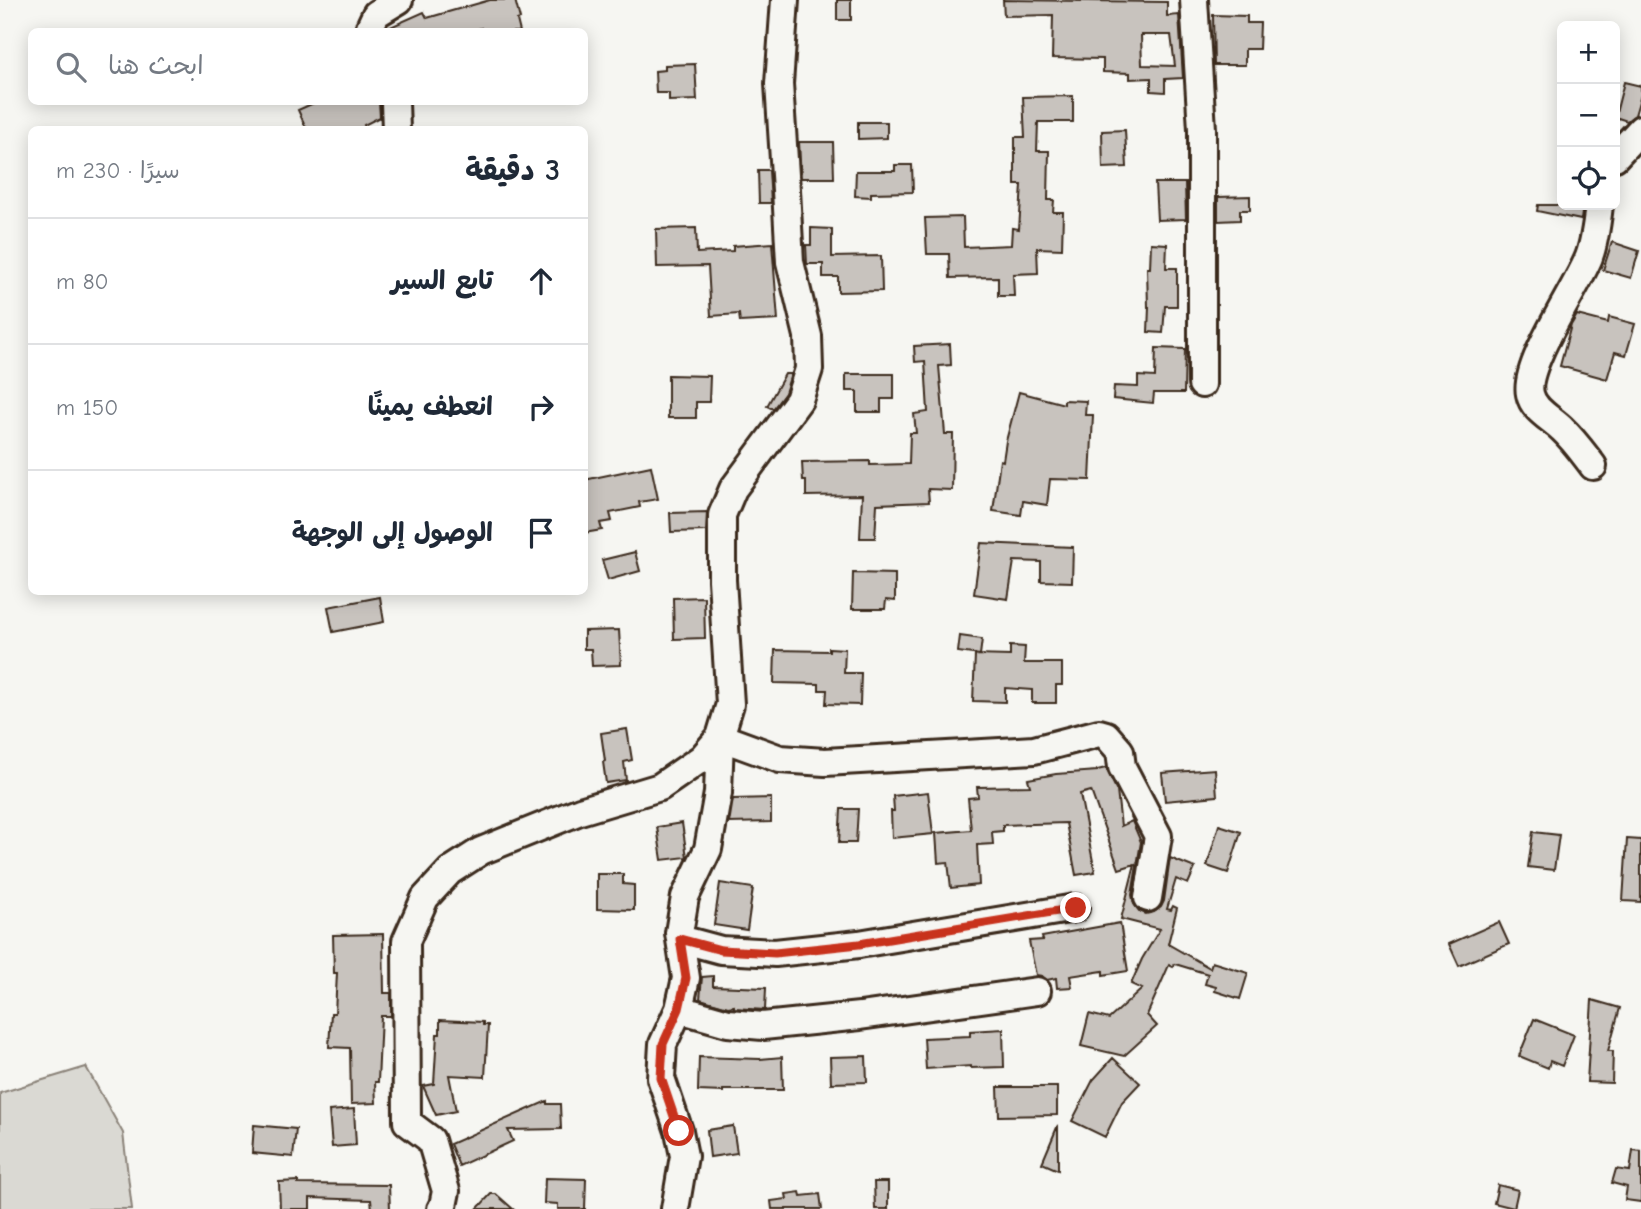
<!DOCTYPE html>
<html lang="ar">
<meta charset="utf-8">
<style>
body{margin:0;font-family:"Comic Neue","Playpen Sans Arabic",sans-serif;background:#f6f6f7;color:#1f2937;direction:rtl}
.controls{position:absolute;right:21px;top:21px;display:grid;overflow:hidden;border-radius:10px;box-shadow:0 4px 18px #0003}
.controls button{width:63px;height:63px;display:grid;place-items:center;padding:0;border:0;border-bottom:2px solid #e0e1e3;background:#fff;color:#1f2937;font:35px sans-serif}
.stop{position:absolute;width:21px;height:21px;margin:-16px;border:5px solid #c8321e;border-radius:50%;background:#fff}
.stop.end{background:#c8321e;border-color:#fff;box-shadow:0 2px 7px #0008}
.list{margin:0;padding:0;list-style:none}
h2{display:flex;justify-content:space-between;align-items:center;height:91px;margin:0;padding:0 28px;font-size:30px}
h2 small{font-size:23px;font-weight:400;color:#747a83}
.list li{display:grid;grid-template-columns:46px 1fr auto;gap:21px;align-items:center;box-sizing:border-box;height:126px;padding:0 28px;border-top:2px solid #e0e1e3}
.list b{display:block;font-size:26px;white-space:nowrap}
.list em{font-size:23px;font-style:normal;color:#747a83}
.icon{flex:none;width:38px;height:38px;fill:none;stroke:currentColor;stroke-width:2;stroke-linecap:round;stroke-linejoin:round}
.map{position:relative;flex:none;width:1641px;height:1209px;overflow:hidden;direction:ltr}
.search{position:absolute;background:#fff;box-shadow:0 4px 18px #0003;left:28px;top:28px;width:560px;height:77px;display:flex;align-items:center;gap:18px;box-sizing:border-box;padding:0 24px;border-radius:10px;color:#747a83;font-size:26px}
.panel{position:absolute;background:#fff;box-shadow:0 4px 18px #0003;left:28px;top:126px;width:560px;height:469px;border-radius:10px;direction:rtl}
.map>svg:first-child{display:block}
.green{fill:#dad9d3;stroke:#8a8278;stroke-width:2}
.building{fill:#c8c3be;stroke:#3b2a1e;stroke-width:2;fill-rule:evenodd}
.lines{fill:none;stroke-linecap:round;stroke-linejoin:round}
.minor-casing{stroke:#3b2a1e;stroke-width:32}
.minor{stroke:#f6f6f2;stroke-width:26}
.route{stroke:#c8321e;stroke-width:9}
</style>
<div class="map">
<svg width="1641" height="1209" viewBox="0 0 1641 1209">
<rect width="100%" height="100%" fill="#f6f6f2"/>
<filter id="ink" filterUnits="userSpaceOnUse"><feTurbulence type="fractalNoise" baseFrequency=".0143" numOctaves="2"/><feDisplacementMap in="SourceGraphic" scale="14" xChannelSelector="R" yChannelSelector="G"/><feConvolveMatrix kernelMatrix="1 2 1 2 8 2 1 2 1" color-interpolation-filters="sRGB"/></filter>
<g filter="url(#ink)">
<path class="green" d="M 86,1067 L 123,1133 L 132,1209 L 0,1209 L 0,1093 Z"/>
<path class="building" d="M 490,0 L 515,0 L 520,19 L 517,20 L 520,32 L 482,32 L 481,28 L 469,32 L 389,32 L 388,28 L 424,12 L 427,18 Z
M 837,0 L 851,0 L 851,20 L 837,20 Z
M 1003,0 L 1167,2 L 1167,16 L 1179,15 L 1183,78 L 1165,79 L 1165,92 L 1151,91 L 1151,78 L 1130,79 L 1130,73 L 1103,72 L 1103,59 L 1052,58 L 1053,15 L 1004,16 ZM 1141,35 L 1171,35 L 1175,66 L 1142,65 Z
M 1213,15 L 1247,16 L 1247,23 L 1260,23 L 1259,49 L 1245,49 L 1245,65 L 1214,65 Z
M 695,64 L 697,100 L 669,101 L 669,93 L 656,93 L 655,71 L 665,70 L 665,65 Z
M 1624,82 L 1641,86 L 1641,95 L 1635,115 L 1627,121 L 1615,117 Z
M 1073,96 L 1073,122 L 1038,122 L 1037,151 L 1049,151 L 1048,200 L 1054,200 L 1053,212 L 1063,212 L 1062,249 L 1037,248 L 1038,273 L 1013,274 L 1014,296 L 998,296 L 998,277 L 950,278 L 949,254 L 927,254 L 925,218 L 963,217 L 964,247 L 1011,245 L 1012,228 L 1019,229 L 1022,185 L 1015,185 L 1015,137 L 1025,137 L 1023,97 Z
M 316,102 L 379,102 L 380,117 L 364,125 L 366,130 L 307,130 L 298,110 Z
M 858,122 L 887,122 L 887,138 L 858,139 Z
M 1125,130 L 1127,167 L 1103,168 L 1102,131 Z
M 799,142 L 833,142 L 834,178 L 801,178 Z
M 895,165 L 912,165 L 913,192 L 871,193 L 871,197 L 855,196 L 856,171 L 895,171 Z
M 758,170 L 769,170 L 771,203 L 759,203 Z
M 1155,183 L 1185,183 L 1186,219 L 1157,220 Z
M 1250,196 L 1250,210 L 1240,210 L 1240,220 L 1218,221 L 1218,197 Z
M 1538,205 L 1583,205 L 1581,220 L 1537,211 Z
M 696,228 L 697,253 L 733,251 L 733,246 L 772,243 L 778,320 L 740,322 L 739,314 L 711,316 L 708,266 L 657,267 L 656,229 Z
M 811,228 L 832,229 L 832,257 L 881,256 L 882,291 L 838,292 L 838,277 L 823,277 L 823,264 L 807,264 L 806,245 L 811,245 Z
M 1612,242 L 1639,251 L 1631,278 L 1603,270 Z
M 1151,243 L 1167,244 L 1166,268 L 1177,268 L 1177,306 L 1165,306 L 1163,333 L 1148,332 L 1149,307 L 1148,307 L 1147,268 L 1150,268 Z
M 1577,315 L 1608,323 L 1609,317 L 1635,324 L 1626,355 L 1615,352 L 1607,379 L 1560,366 L 1571,325 Z
M 950,344 L 951,365 L 939,366 L 945,434 L 953,434 L 952,490 L 928,489 L 929,502 L 877,504 L 875,538 L 860,538 L 862,495 L 806,496 L 806,481 L 803,481 L 802,462 L 870,461 L 870,465 L 909,464 L 910,433 L 916,433 L 914,414 L 928,412 L 925,361 L 915,362 L 914,346 Z
M 1156,348 L 1185,349 L 1184,393 L 1154,393 L 1153,403 L 1113,399 L 1114,386 L 1138,387 L 1138,376 L 1155,377 Z
M 785,374 L 791,374 L 785,393 L 773,409 L 767,406 Z
M 846,374 L 894,374 L 894,399 L 881,399 L 881,412 L 857,412 L 857,391 L 846,391 Z
M 668,375 L 710,376 L 709,402 L 696,402 L 696,418 L 668,418 Z
M 1019,392 L 1064,404 L 1064,400 L 1086,401 L 1085,415 L 1093,415 L 1090,480 L 1050,479 L 1047,505 L 1023,501 L 1021,515 L 993,511 L 1000,460 L 1003,461 L 1006,441 Z
M 651,466 L 658,499 L 639,502 L 640,507 L 610,513 L 612,521 L 600,523 L 602,530 L 584,533 L 584,480 Z
M 707,512 L 706,531 L 671,532 L 670,513 Z
M 981,543 L 1073,547 L 1072,582 L 1041,581 L 1041,562 L 1014,561 L 1008,599 L 974,594 Z
M 635,552 L 640,571 L 608,580 L 602,560 Z
M 853,573 L 895,574 L 895,601 L 886,600 L 885,609 L 852,609 Z
M 380,597 L 384,622 L 333,632 L 328,607 Z
M 704,597 L 705,638 L 674,639 L 673,598 Z
M 619,630 L 621,665 L 592,666 L 591,649 L 584,649 L 584,631 Z
M 960,636 L 982,639 L 980,655 L 958,652 Z
M 1010,646 L 1025,647 L 1024,663 L 1062,663 L 1062,685 L 1056,685 L 1056,703 L 1032,703 L 1032,690 L 1005,688 L 1005,702 L 973,701 L 975,655 L 1010,656 Z
M 829,648 L 845,649 L 844,673 L 861,673 L 860,705 L 826,704 L 827,690 L 819,690 L 819,684 L 774,683 L 775,650 L 829,651 Z
M 627,729 L 632,760 L 624,762 L 626,780 L 606,783 L 603,762 L 605,761 L 601,733 Z
M 1106,768 L 1117,791 L 1121,826 L 1132,821 L 1141,842 L 1132,895 L 1134,904 L 1139,911 L 1146,914 L 1154,912 L 1161,907 L 1164,901 L 1170,858 L 1195,868 L 1188,884 L 1176,879 L 1167,909 L 1171,910 L 1173,906 L 1177,908 L 1168,944 L 1210,968 L 1212,962 L 1248,973 L 1240,999 L 1215,991 L 1216,987 L 1205,984 L 1208,974 L 1175,964 L 1173,967 L 1169,965 L 1147,1015 L 1157,1026 L 1124,1056 L 1081,1046 L 1089,1014 L 1109,1019 L 1142,989 L 1131,984 L 1142,959 L 1160,929 L 1121,919 L 1135,864 L 1119,869 L 1091,791 L 1080,794 L 1095,872 L 1076,875 L 1066,823 L 1003,825 L 1003,831 L 992,832 L 993,844 L 977,845 L 979,885 L 951,888 L 948,862 L 938,863 L 936,833 L 971,830 L 968,798 L 978,797 L 977,787 L 1030,786 L 1028,779 L 1056,774 L 1097,771 L 1097,770 Z
M 1215,769 L 1217,796 L 1165,801 L 1162,773 Z
M 928,792 L 933,834 L 892,838 L 891,811 L 894,811 L 893,796 Z
M 771,798 L 771,822 L 729,823 L 733,799 Z
M 841,809 L 858,809 L 856,843 L 839,843 Z
M 682,823 L 687,857 L 662,860 L 657,827 Z
M 1219,825 L 1241,832 L 1228,873 L 1207,866 Z
M 1533,832 L 1559,835 L 1554,870 L 1528,867 Z
M 1627,839 L 1641,840 L 1641,902 L 1623,901 Z
M 597,874 L 623,874 L 623,884 L 634,885 L 634,910 L 597,909 Z
M 720,883 L 753,888 L 747,930 L 714,925 Z
M 1499,922 L 1509,944 L 1459,966 L 1449,944 Z
M 1120,923 L 1128,971 L 1103,975 L 1103,971 L 1070,976 L 1072,987 L 1057,988 L 1056,978 L 1047,980 L 1042,976 L 1036,975 L 1029,941 L 1043,940 L 1042,937 Z
M 383,934 L 384,993 L 391,993 L 391,1016 L 381,1016 L 378,1082 L 375,1082 L 376,1103 L 351,1104 L 350,1048 L 329,1047 L 331,1013 L 335,1013 L 337,973 L 334,973 L 333,935 Z
M 713,976 L 713,986 L 766,988 L 765,1010 L 734,1008 L 734,1006 L 728,1007 L 700,999 L 702,977 Z
M 1592,1000 L 1620,1008 L 1608,1051 L 1613,1051 L 1612,1083 L 1587,1082 Z
M 1534,1019 L 1574,1035 L 1562,1066 L 1550,1061 L 1548,1068 L 1519,1056 Z
M 440,1020 L 483,1022 L 483,1025 L 488,1025 L 485,1077 L 449,1075 L 456,1111 L 436,1115 L 423,1086 L 434,1084 L 437,1034 L 440,1034 Z
M 1003,1029 L 1004,1067 L 971,1068 L 971,1066 L 926,1069 L 924,1038 L 970,1036 L 970,1031 Z
M 866,1056 L 867,1082 L 831,1083 L 830,1057 Z
M 699,1057 L 760,1059 L 782,1057 L 783,1090 L 723,1090 L 723,1092 L 698,1091 Z
M 1113,1058 L 1140,1083 L 1122,1102 L 1105,1137 L 1072,1121 L 1093,1080 Z
M 998,1087 L 1057,1087 L 1057,1115 L 999,1116 Z
M 547,1101 L 547,1104 L 560,1104 L 561,1129 L 508,1130 L 513,1141 L 459,1166 L 450,1144 Z
M 354,1109 L 356,1145 L 332,1147 L 329,1111 Z
M 254,1125 L 296,1129 L 293,1157 L 252,1153 Z
M 1058,1125 L 1058,1170 L 1042,1163 Z
M 733,1126 L 737,1153 L 710,1157 L 707,1130 Z
M 1633,1150 L 1641,1151 L 1641,1202 L 1625,1200 L 1627,1187 L 1612,1183 L 1616,1169 L 1630,1171 Z
M 545,1178 L 586,1179 L 585,1209 L 558,1209 L 558,1204 L 544,1203 Z
M 298,1181 L 298,1184 L 389,1185 L 390,1209 L 372,1209 L 371,1200 L 310,1198 L 310,1209 L 280,1209 L 279,1182 Z
M 874,1182 L 888,1182 L 888,1209 L 875,1209 Z
M 1498,1185 L 1518,1190 L 1514,1208 L 1494,1203 Z
M 800,1192 L 801,1196 L 820,1194 L 822,1209 L 772,1209 L 771,1201 L 787,1199 L 786,1194 Z
M 491,1194 L 496,1194 L 513,1209 L 477,1209 Z"/>
<g class="lines">
<defs>
<path id="minor" d="M 1194,0 L 1202,129 L 1202,384
M 373,32 L 370,27 L 376,14 L 399,0
M 395,102 L 396,130
M 1615,157 L 1641,129
M 1593,466 C 1583,453 1574,440 1562,429 C 1551,418 1533,410 1530,394 C 1523,365 1577,288 1589,257 C 1595,241 1597,222 1599,205
M 680,939 L 721,950 L 775,953 L 859,944 L 1075,908
M 679,1009 L 728,1023 L 763,1026 L 860,1016 L 1037,991
M 441,1209 L 443,1206 L 446,1191 L 431,1140 L 407,1122 L 406,941 L 425,898 L 450,871 L 481,851 L 580,811 L 660,787 L 702,758 L 720,737 L 730,704 L 722,580 L 722,515 L 733,489 L 799,400 L 809,369 L 808,336 L 790,262 L 786,190 L 779,84 L 785,0
M 675,1209 L 684,1156 L 679,1131 L 661,1078 L 663,1044 L 679,1009 L 686,978 L 679,933 L 685,897 L 708,849 L 718,793 L 720,737 L 780,759 L 825,762 L 1034,750 L 1099,733 L 1106,735 L 1120,751 L 1122,767 L 1158,836 L 1148,898"/>
</defs>
<use href="#minor" class="minor-casing"/>
<use href="#minor" class="minor"/>
</g>
</g>
<g class="lines" filter="url(#ink)">
<path class="route" d="M 679,1131 L 661,1078 L 663,1044 L 679,1009 L 686,978 L 680,939 L 721,950 L 775,953 L 859,944 L 1076,908"/>
</g>
</svg>
<div class="controls">
<button>+</button>
<button>−</button>
<button><svg class="icon" aria-label="locate" viewBox="0 0 24 24"><circle cx="12" cy="12" r="6"/><path d="M12 2v4M12 18v4M2 12h4M18 12h4"/></svg></button>
</div>
<div class="stop" style="left:679px;top:1131px"></div>
<div class="stop end" style="left:1076px;top:908px"></div>
<div class="search"><svg class="icon" aria-label="search" viewBox="0 0 24 24"><circle cx="10" cy="10" r="6"/><path d="M15 15l6 6"/></svg>ابحث هنا</div>
<section class="panel">
<h2>3 دقيقة<small>سيرًا · 230 m</small></h2>
<ul class="list">
<li><svg class="icon" aria-label="ahead" viewBox="0 0 24 24"><path d="M12 20V5M6 11l6-6 6 6"/></svg><div><b>تابع السير</b></div><em>80 m</em></li>
<li><svg class="icon" aria-label="right" viewBox="0 0 24 24"><path d="M7 20v-9h11M14 6l5 5-5 5"/></svg><div><b>انعطف يمينًا</b></div><em>150 m</em></li>
<li><svg class="icon" aria-label="arrive" viewBox="0 0 24 24"><path d="M6 21V4h12l-3 4 3 4H6"/></svg><div><b>الوصول إلى الوجهة</b></div></li>
</ul>
</section>
</div>
